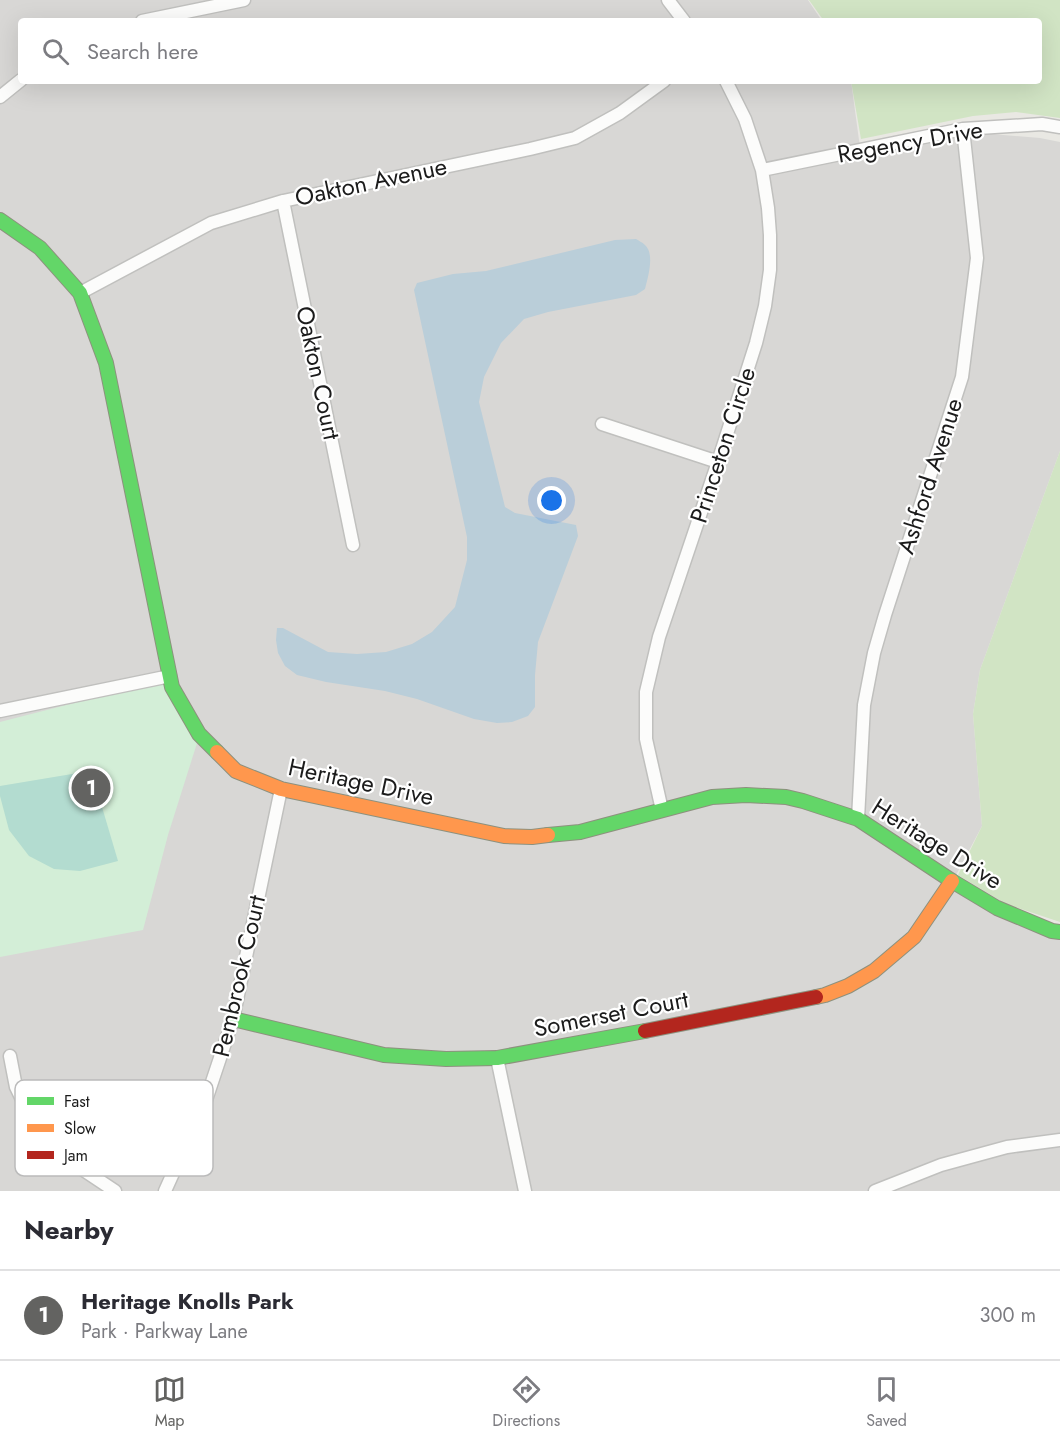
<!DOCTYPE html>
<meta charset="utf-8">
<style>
body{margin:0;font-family:Jost,sans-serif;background:#f7f7f7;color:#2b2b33}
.you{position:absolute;left:552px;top:501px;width:21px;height:21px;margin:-15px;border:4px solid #fff;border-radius:50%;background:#1a73e8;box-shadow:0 0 0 9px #1a73e833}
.badge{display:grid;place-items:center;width:39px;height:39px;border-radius:50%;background:#636361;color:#fff;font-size:20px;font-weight:700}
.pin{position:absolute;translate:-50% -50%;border:3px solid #fff;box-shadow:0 2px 6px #0006}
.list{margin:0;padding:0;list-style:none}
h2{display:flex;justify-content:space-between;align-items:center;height:78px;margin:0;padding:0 24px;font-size:26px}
h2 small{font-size:20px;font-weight:400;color:#7c7c81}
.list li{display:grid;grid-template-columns:39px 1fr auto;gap:18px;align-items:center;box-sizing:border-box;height:90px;padding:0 24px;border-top:2px solid #e1e1e2}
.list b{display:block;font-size:22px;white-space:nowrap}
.list p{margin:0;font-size:20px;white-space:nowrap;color:#7c7c81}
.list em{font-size:20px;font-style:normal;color:#7c7c81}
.icon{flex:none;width:33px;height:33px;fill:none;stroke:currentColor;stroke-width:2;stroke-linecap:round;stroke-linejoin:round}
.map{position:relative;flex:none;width:1060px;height:1191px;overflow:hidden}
.search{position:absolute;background:#fff;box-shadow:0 6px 24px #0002;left:18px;right:18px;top:18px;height:66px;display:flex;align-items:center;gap:15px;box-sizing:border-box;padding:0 21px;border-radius:6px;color:#7c7c81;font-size:22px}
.sheet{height:168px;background:#fff}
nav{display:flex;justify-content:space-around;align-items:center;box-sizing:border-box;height:84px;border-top:2px solid #e1e1e2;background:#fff;font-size:16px;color:#7c7c81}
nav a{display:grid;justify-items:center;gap:3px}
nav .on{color:#636361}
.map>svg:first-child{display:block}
.residential{fill:#d8d7d5}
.grass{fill:#d1e4c4}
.park{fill:#d3eed7}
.pitch{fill:#b3dcd0}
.water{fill:#baced9}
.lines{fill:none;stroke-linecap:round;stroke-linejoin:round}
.street-casing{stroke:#c0c0be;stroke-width:15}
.fast-casing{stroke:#8d917e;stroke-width:16}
.slow-casing{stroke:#8d917e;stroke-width:16}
.jam-casing{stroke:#8d917e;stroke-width:16}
.street{stroke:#fcfcfb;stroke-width:12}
.fast{stroke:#63d668;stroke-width:14}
.slow{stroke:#ff974d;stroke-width:14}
.jam{stroke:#b3261e;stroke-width:14}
.labels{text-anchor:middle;stroke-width:4.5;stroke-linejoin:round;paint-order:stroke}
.street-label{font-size:24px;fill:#1b1b1b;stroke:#fff}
.key{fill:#fff;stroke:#bbb;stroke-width:1.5}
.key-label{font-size:16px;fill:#1b1b1b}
</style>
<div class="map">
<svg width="1060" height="1191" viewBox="0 0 1060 1191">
<rect width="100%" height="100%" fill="#e9e8e3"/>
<path class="residential" d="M 0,0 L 808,0 L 822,21 L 21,21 L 21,81 L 851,81 L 861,155 L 968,132 L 1040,138 L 1060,142 L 1060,451 L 980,670 L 973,714 L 982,826 L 955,877 L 997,902 L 1060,928 L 1060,1191 L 0,1191 Z"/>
<path class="grass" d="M 809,0 L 1060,0 L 1060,118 L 1016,112 L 973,116 L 861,139 L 851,81 L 1039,81 L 1039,21 L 824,21 Z
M 1060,451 L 1060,922 L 1006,904 L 958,875 L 982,826 L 973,714 L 980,670 Z"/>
<path class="park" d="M 168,679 L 198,740 L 168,835 L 143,930 L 0,957 L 0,722 Z"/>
<path class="pitch" d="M 84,772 L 94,780 L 118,861 L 80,871 L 54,869 L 29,856 L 9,830 L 0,796 L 0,786 Z"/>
<path class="water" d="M 636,239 C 639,241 642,242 645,245 C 655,254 648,277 645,289 L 636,295 L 548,312 L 524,319 L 501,343 L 484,377 L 479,402 L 505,507 L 515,513 L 576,525 L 578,536 L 538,642 L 535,675 L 535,707 L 528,716 L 512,722 L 497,723 L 474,719 L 417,699 L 385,691 L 326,682 L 297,675 L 285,666 L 278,653 L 276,640 L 277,628 L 283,628 L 328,652 L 357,654 L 386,652 L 412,644 L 432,632 L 455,607 L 467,560 L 467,537 L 414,290 L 417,283 L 453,274 L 486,271 L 615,240 Z"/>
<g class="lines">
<defs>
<path id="street" d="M 668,0 L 684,21
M 142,21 L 244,0
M 0,97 L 21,80
M 762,170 L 963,129 L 1042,124 L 1060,127
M 283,201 L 353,545
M 80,293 L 211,223 L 283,201 L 530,149 L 575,138 L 620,113 L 664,81
M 602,424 L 718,462
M 0,711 L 170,676
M 662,810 L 646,739 L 646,692 L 659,637 L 718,462 L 756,343 L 765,306 L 770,270 L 770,235 L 768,208 L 762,170 L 745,119 L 726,81
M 858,819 L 864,705 L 874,653 L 885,615 L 962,377 L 977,258 L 963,129
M 10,1056 L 16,1087 L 33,1122 L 61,1155 L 115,1191
M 497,1058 L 525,1191
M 165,1191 L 206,1100 L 233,1019 L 281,789
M 875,1191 L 941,1165 L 1007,1147 L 1060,1140"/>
<path id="fast" d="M 0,220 L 40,248 L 80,293 L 106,363 L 172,687 L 199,734 L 217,752
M 548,835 L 580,832 L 712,797 L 746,795 L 786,797 L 803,801 L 858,819 L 952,881 L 997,908 L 1052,931 L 1060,932
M 233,1019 L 384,1055 L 446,1059 L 497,1058 L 645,1031"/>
<path id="slow" d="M 217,752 L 236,771 L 281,789 L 504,836 L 532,837 L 548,835
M 816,997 L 825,995 L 848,986 L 874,971 L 914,937 L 952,881"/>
<path id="jam" d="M 645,1031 L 816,997"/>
</defs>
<use href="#street" class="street-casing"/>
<use href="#fast" class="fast-casing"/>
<use href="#slow" class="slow-casing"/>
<use href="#jam" class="jam-casing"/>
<use href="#street" class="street"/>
<use href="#fast" class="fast"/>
<use href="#slow" class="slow"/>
<use href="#jam" class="jam"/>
</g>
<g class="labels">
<g class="street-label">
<text transform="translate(910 142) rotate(-10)" y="8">Regency Drive</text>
<text transform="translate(371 182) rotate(-12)" y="8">Oakton Avenue</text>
<text transform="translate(318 373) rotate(78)" y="8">Oakton Court</text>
<text transform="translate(723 445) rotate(-72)" y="8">Princeton Circle</text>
<text transform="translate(930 476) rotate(-72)" y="8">Ashford Avenue</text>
<text transform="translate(361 782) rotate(12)" y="8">Heritage Drive</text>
<text transform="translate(937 844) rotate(32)" y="8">Heritage Drive</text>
<text transform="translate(239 976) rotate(-77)" y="8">Pembrook Court</text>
<text transform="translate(611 1014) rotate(-11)" y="8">Somerset Court</text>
</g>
</g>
<rect x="15" y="1080" width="198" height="96" rx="9" class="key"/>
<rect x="27" y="1097" width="27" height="8" fill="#63d668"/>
<rect x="27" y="1124" width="27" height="8" fill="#ff974d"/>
<rect x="27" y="1151" width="27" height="8" fill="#b3261e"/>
<g class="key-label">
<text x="64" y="1107">Fast</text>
<text x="64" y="1134">Slow</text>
<text x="64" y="1161">Jam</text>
</g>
</svg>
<div class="you"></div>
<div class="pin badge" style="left:91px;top:788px">1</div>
<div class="search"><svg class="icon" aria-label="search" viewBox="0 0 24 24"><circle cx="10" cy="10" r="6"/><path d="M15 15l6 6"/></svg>Search here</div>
</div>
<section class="sheet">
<h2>Nearby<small></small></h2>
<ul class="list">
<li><span class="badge">1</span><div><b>Heritage Knolls Park</b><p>Park · Parkway Lane</p></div><em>300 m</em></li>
</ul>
</section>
<nav>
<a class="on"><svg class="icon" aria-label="map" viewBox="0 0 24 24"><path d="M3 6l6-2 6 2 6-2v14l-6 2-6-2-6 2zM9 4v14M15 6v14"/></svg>Map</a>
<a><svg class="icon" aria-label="directions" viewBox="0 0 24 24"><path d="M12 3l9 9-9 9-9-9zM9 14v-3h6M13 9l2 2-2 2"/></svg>Directions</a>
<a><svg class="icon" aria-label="saved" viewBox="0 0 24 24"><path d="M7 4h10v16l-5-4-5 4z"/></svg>Saved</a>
</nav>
